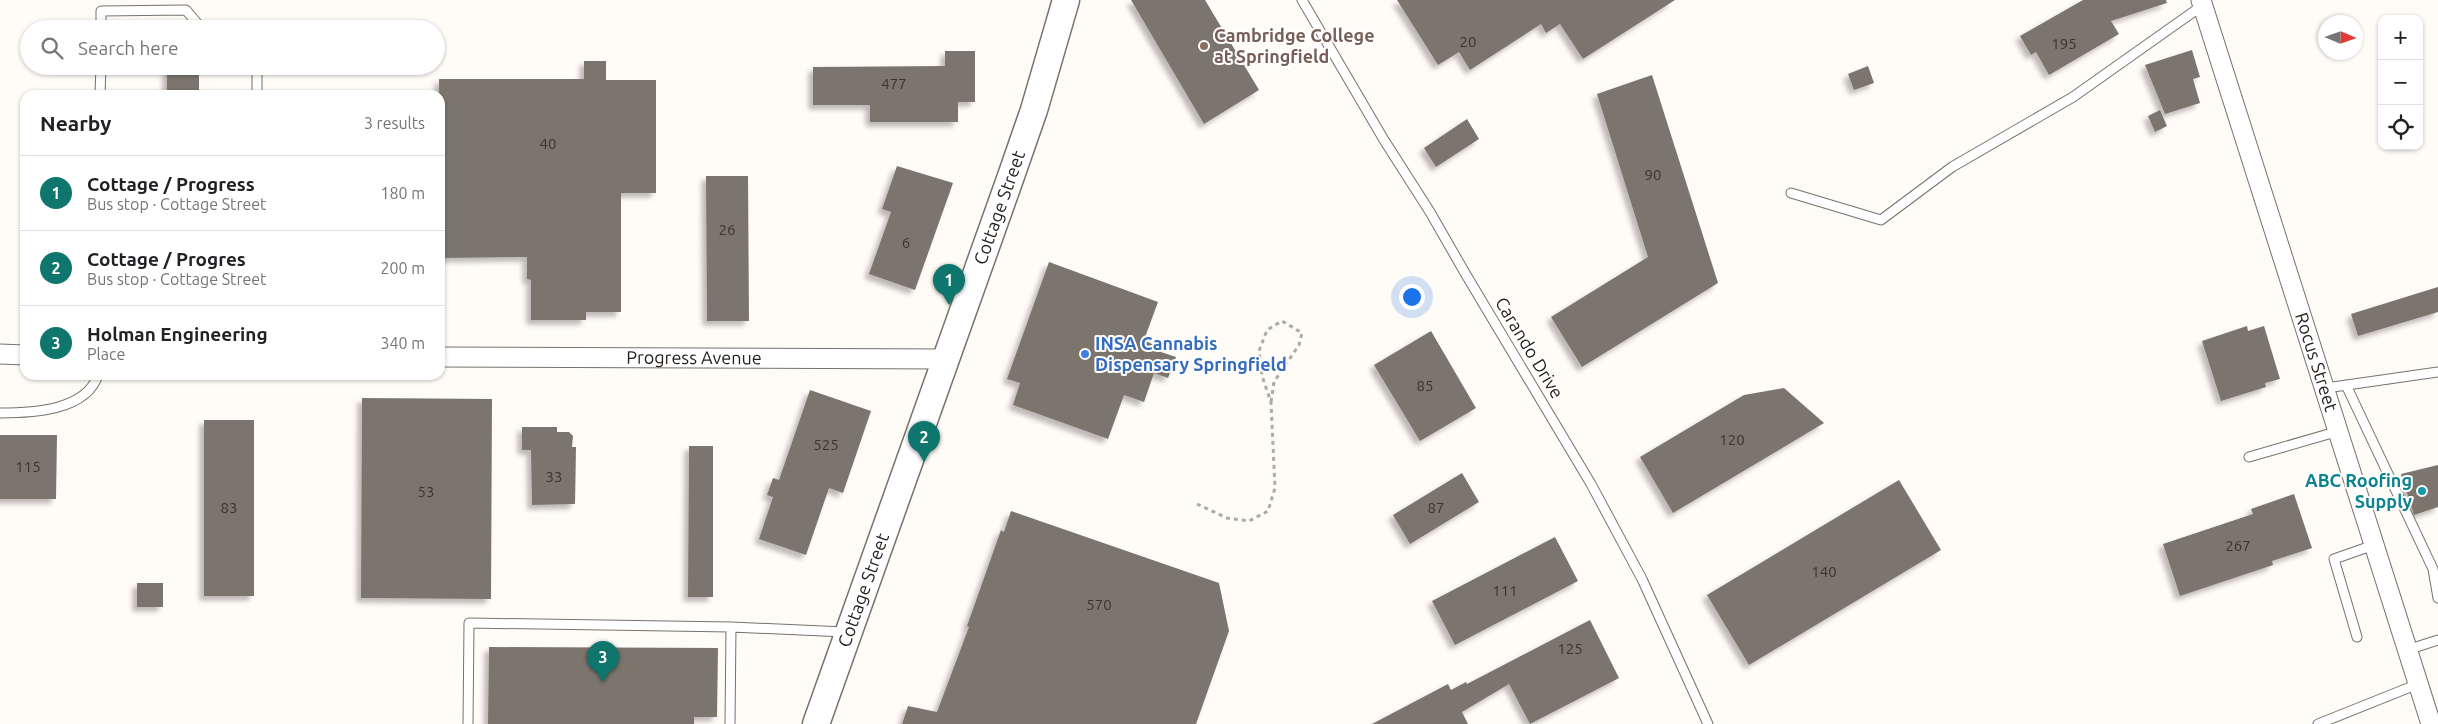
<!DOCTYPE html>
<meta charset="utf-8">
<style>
body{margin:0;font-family:Ubuntu,sans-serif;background:#f2f2f2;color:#202124}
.controls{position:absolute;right:15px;top:15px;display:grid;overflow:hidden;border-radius:10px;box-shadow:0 1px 4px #0004}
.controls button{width:45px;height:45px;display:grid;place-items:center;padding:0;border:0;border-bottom:1px solid #e0e0e0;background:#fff;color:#202124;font:25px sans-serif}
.compass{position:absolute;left:2318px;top:15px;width:45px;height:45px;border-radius:50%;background:#fff;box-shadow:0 1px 4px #0004;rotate:92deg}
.you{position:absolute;left:1411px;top:296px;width:18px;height:18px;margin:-12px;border:4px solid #fff;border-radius:50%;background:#1a73e8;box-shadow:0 0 0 8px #1a73e833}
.badge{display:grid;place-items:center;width:32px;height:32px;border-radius:50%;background:#0f766e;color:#fff;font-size:16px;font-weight:700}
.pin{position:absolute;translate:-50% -41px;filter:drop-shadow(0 1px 2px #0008)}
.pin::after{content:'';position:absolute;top:26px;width:18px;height:15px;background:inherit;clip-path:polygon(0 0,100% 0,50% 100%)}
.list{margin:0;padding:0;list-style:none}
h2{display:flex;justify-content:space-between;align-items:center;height:65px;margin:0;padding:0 20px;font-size:21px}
h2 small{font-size:16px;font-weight:400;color:#757577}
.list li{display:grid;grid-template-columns:32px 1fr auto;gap:15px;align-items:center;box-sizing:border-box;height:75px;padding:0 20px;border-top:1px solid #e0e0e0}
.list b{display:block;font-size:19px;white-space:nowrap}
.list p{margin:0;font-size:16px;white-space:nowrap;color:#757577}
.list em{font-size:16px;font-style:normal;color:#757577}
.icon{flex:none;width:28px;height:28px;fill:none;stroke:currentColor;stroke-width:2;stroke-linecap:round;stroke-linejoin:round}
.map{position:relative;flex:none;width:2438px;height:724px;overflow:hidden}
.search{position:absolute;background:#fff;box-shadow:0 1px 4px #0004;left:20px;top:20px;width:425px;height:55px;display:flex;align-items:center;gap:12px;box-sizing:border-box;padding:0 18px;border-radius:28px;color:#757577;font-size:19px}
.panel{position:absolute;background:#fff;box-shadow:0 1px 4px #0004;left:20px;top:90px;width:425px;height:290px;border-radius:15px}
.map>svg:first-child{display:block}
.building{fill:#7c746d;filter:url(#shadow)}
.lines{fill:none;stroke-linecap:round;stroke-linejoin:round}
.lane-casing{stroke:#79716a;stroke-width:11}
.street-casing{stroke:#79716a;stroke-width:21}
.secondary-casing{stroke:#79716a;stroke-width:29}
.path{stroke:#aeaaa6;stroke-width:3;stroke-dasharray:4 4;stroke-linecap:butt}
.lane{stroke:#fff;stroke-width:9}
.street{stroke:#fff;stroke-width:19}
.secondary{stroke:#fff;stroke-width:26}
.education-dot{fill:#8d6e63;stroke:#fff;stroke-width:2}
.shop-dot{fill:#3f7fe0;stroke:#fff;stroke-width:2}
.culture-dot{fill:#0f9aa8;stroke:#fff;stroke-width:2}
.labels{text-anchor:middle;stroke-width:4;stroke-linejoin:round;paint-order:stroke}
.number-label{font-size:15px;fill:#383430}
.education-label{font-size:18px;font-weight:bold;fill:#785e54;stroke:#fff;text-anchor:start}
.street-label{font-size:18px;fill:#221f1c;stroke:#fff}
.shop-label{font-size:18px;font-weight:bold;fill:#366cbe;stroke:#fff;text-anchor:start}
.culture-label{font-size:18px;font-weight:bold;fill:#0d838f;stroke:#fff;text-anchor:end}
</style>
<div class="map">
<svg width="2438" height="724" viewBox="0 0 2438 724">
<defs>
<filter id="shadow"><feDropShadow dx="-4.5" dy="4.5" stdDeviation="2.5" flood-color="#0004"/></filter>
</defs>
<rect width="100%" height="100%" fill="#fffbf7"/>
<path class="building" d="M 1131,0 L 1205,0 L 1259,90 L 1204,124 Z
M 1397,0 L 1675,0 L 1583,59 L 1560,24 L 1546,33 L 1541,24 L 1470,70 L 1459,52 L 1438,65 Z
M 2083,0 L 2166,0 L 2167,3 L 2111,21 L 2119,34 L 2049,75 L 2036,52 L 2031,55 L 2020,36 Z
M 2192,50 L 2200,77 L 2193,79 L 2200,103 L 2165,114 L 2145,65 Z
M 945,51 L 975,51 L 975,102 L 958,102 L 958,122 L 870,122 L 870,105 L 813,105 L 813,67 L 945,66 Z
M 584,61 L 606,61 L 606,80 L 656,80 L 656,193 L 621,193 L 621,312 L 586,312 L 586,320 L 531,320 L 531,280 L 527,279 L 527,257 L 440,258 L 439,79 L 584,79 Z
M 167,66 L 199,66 L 199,95 L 167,95 Z
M 1868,66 L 1874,83 L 1854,90 L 1848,74 Z
M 1652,75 L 1718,283 L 1582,367 L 1551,317 L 1648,257 L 1597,94 Z
M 2160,110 L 2167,126 L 2155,132 L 2148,116 Z
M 1467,119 L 1479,139 L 1436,167 L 1424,148 Z
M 897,166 L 953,183 L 915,290 L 869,274 L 891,212 L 882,209 Z
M 706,176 L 748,176 L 749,321 L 707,321 Z
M 1049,262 L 1158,302 L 1144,340 L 1162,349 L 1161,352 L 1176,357 L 1168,378 L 1154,373 L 1144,402 L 1124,395 L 1108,439 L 1013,405 L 1020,383 L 1007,379 Z
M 2438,287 L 2438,312 L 2358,336 L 2351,314 Z
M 2247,326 L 2248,331 L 2264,326 L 2280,379 L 2265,383 L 2266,387 L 2221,401 L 2202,341 Z
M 1431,331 L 1476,408 L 1420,441 L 1374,365 Z
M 1784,388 L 1824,423 L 1673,513 L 1640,457 L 1744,395 Z
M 810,390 L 871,411 L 843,493 L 829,488 L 806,555 L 759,539 L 773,497 L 767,495 L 773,478 L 779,480 Z
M 362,398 L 492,399 L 491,599 L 361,598 Z
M 204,420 L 254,420 L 254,596 L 204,596 Z
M 522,427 L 557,427 L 557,432 L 569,432 L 573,436 L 572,447 L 576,447 L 575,504 L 532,505 L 531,450 L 522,450 Z
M 0,435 L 57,435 L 56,499 L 0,499 Z
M 689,446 L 713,446 L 713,597 L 688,597 Z
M 2438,465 L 2438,507 L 2414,515 L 2401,474 Z
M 1462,473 L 1479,502 L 1410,544 L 1393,515 Z
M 1899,480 L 1941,550 L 1749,665 L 1707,595 Z
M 2294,494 L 2312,548 L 2272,561 L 2273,565 L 2180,596 L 2163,544 L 2253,514 L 2251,509 Z
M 1011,511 L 1219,583 L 1229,631 L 1196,724 L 902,724 L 908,706 L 937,712 L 969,627 L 967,626 L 1001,530 L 1004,532 Z
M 1555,537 L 1578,581 L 1455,645 L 1432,601 Z
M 137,583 L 163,583 L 163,607 L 137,607 Z
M 1590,620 L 1619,678 L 1530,724 L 1509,684 L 1462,712 L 1468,724 L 1372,724 L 1448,684 L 1451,690 L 1466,682 L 1467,684 Z
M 489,647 L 718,648 L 717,717 L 694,717 L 694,724 L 488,724 Z"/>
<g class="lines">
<defs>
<path id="lane" d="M 1302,0 L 1384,140 L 1430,212 L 1465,273 L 1591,484 L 1642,579 L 1708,724
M 101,29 L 101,11 L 186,10 L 202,29
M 257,66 L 257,95
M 100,95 L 101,66
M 1791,193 L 1881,220 L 1952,167 L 2073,97 L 2203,5
M 2346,385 L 2433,569 L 2438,598
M 2326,388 L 2438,372
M 0,413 C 32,413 86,411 98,375
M 2249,457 L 2339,431
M 2357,637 L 2334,559 L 2374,545
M 2407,650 L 2438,640
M 468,724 L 469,623 L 731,627 L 845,632
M 730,724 L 731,627
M 2318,724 L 2418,684"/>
<g id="street">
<path id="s1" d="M 2201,0 L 2431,724"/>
<path d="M 0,354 L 25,355"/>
<path id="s2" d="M 440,357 L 947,359"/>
</g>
<g id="secondary">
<path id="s3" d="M 816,724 L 1010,179 L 1034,110 L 1066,0"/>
</g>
</defs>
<use href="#lane" class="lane-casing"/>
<use href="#street" class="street-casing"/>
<use href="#secondary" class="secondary-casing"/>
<path class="path" d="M 1197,504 L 1227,518 L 1249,521 L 1268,511 L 1275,488 L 1271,402 L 1262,376 L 1259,351 L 1267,330 L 1282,321 L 1302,333 L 1299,345 L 1274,382 L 1271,402"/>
<use href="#lane" class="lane"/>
<use href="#street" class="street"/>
<use href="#secondary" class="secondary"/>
</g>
<circle class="education-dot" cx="1204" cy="46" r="5"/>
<circle class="shop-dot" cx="1085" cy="354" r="5"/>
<circle class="culture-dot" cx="2422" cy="491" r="5"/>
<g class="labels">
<g class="number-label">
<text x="1468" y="47">20</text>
<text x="2064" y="49">195</text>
<text x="894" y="89">477</text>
<text x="548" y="149">40</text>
<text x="1653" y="180">90</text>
<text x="727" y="235">26</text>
<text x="906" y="248">6</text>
<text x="1425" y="391">85</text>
<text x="1732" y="445">120</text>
<text x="826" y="450">525</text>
<text x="28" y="472">115</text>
<text x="554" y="482">33</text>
<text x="426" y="497">53</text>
<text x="229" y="513">83</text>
<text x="1436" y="513">87</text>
<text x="2238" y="551">267</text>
<text x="1824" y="577">140</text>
<text x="1505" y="596">111</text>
<text x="1099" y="610">570</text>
<text x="1570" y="654">125</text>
</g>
<g class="education-label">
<text x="1214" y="42">Cambridge College<tspan x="1214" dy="21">at Springfield</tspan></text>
</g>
<g class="street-label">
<text dy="6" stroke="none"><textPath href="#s3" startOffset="548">Cottage Street</textPath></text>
<text transform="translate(1529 348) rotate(59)" y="6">Carando Drive</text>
<text dy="6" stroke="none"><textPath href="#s2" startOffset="254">Progress Avenue</textPath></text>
<text dy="6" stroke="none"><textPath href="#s1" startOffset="380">Rocus Street</textPath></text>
<text dy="6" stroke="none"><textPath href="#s3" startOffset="142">Cottage Street</textPath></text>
</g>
<g class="shop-label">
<text x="1095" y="350">INSA Cannabis<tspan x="1095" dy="21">Dispensary Springfield</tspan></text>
</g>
<g class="culture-label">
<text x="2412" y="487">ABC Roofing<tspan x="2412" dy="21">Supply</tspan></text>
</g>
</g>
</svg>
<div class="controls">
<button>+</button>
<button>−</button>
<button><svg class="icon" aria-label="locate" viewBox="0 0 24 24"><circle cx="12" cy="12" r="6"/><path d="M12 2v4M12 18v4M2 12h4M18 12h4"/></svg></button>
</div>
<svg class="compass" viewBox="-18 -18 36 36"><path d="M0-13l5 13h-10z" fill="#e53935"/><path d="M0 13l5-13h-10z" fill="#757577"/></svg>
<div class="you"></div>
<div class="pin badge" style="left:949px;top:305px">1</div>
<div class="pin badge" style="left:924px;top:462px">2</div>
<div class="pin badge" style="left:603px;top:682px">3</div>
<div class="search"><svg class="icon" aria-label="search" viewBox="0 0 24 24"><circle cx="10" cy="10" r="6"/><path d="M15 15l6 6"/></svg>Search here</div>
<section class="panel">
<h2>Nearby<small>3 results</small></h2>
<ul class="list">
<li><span class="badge">1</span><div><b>Cottage / Progress</b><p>Bus stop · Cottage Street</p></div><em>180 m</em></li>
<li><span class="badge">2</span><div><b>Cottage / Progres</b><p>Bus stop · Cottage Street</p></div><em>200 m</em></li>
<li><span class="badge">3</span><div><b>Holman Engineering</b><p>Place</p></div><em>340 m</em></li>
</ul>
</section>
</div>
